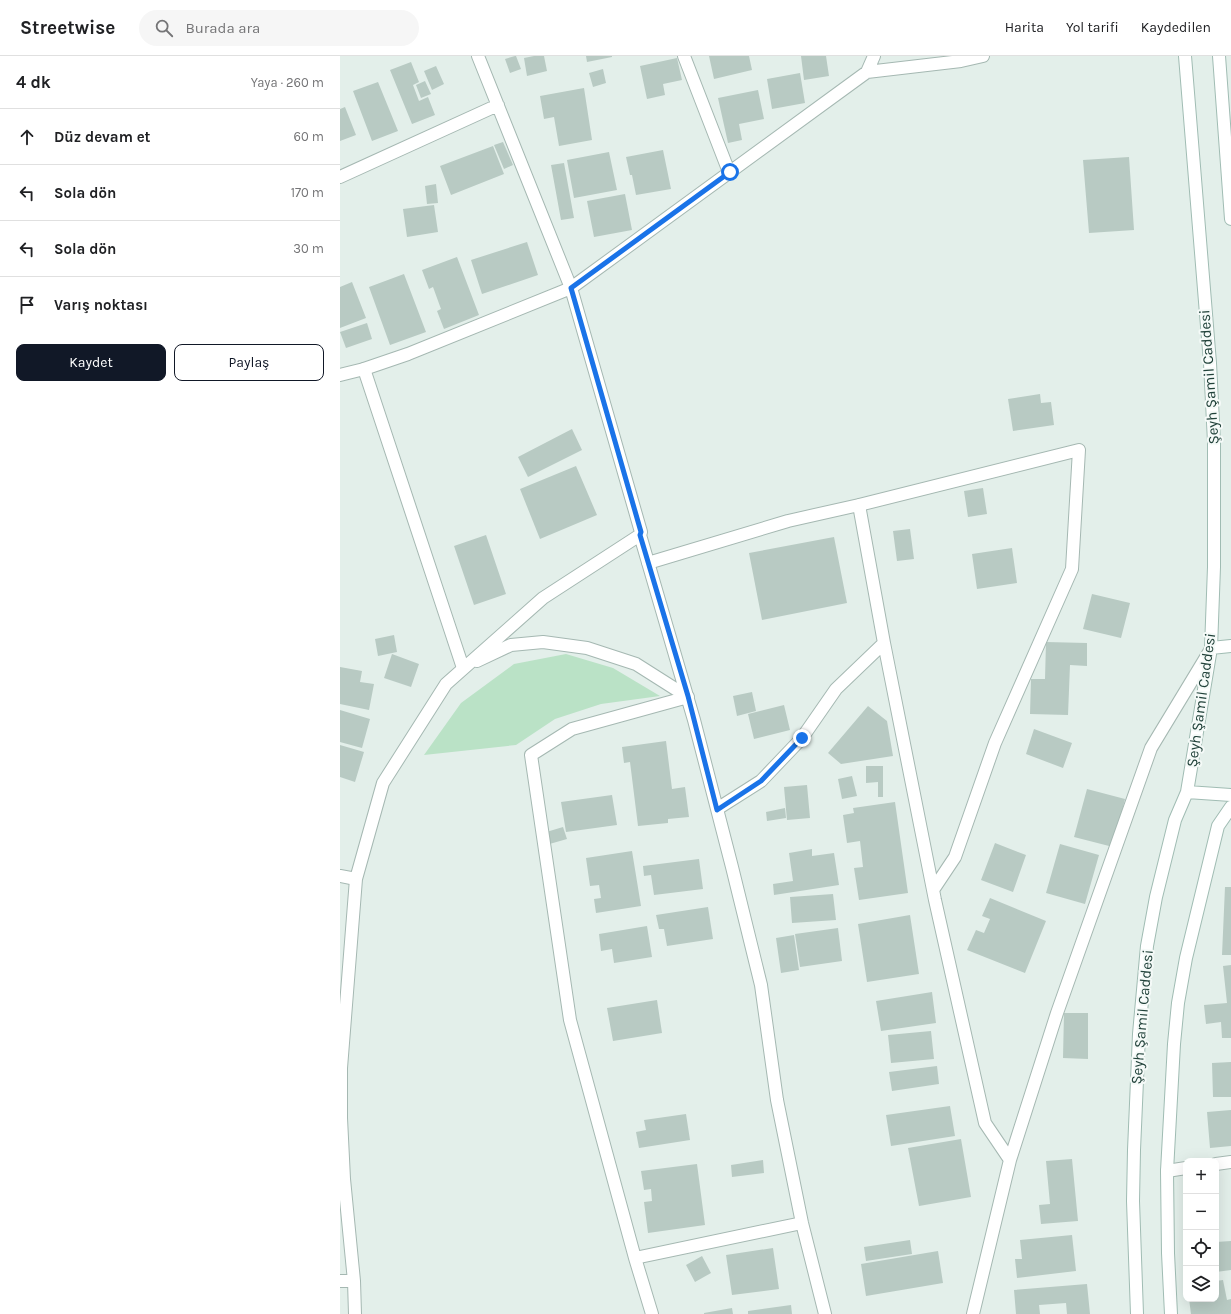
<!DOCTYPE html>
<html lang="tr">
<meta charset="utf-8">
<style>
body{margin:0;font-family:Karla,sans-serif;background:#f6f6f6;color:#202124}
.controls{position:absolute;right:12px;bottom:12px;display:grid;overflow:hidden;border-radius:8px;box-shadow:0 4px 16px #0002}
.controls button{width:36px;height:36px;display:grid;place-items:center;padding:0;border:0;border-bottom:1px solid #e0e0e0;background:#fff;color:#202124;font:20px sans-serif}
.stop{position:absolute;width:12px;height:12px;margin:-9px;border:3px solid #1a73e8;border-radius:50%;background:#fff}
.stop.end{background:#1a73e8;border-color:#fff;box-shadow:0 1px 4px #0008}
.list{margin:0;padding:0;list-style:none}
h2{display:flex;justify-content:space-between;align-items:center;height:52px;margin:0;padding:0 16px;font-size:17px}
h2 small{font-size:13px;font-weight:400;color:#757577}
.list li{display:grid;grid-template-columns:26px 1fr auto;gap:12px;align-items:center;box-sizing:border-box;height:56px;padding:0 16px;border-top:1px solid #e0e0e0}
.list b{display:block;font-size:15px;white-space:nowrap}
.list em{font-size:13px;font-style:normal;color:#757577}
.actions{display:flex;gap:8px;padding:12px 16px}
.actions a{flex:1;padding:9px 0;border:1px solid #111827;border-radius:8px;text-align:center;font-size:14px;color:#111827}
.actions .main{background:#111827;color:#fff}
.icon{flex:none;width:22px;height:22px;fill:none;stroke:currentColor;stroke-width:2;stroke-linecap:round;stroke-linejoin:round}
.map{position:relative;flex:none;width:891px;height:1258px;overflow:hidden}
header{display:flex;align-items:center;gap:24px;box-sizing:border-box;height:56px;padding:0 20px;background:#fff;border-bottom:1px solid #e0e0e0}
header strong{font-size:19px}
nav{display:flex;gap:22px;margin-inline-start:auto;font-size:14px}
.search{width:280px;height:36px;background:#f6f6f6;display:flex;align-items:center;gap:10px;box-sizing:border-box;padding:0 14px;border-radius:22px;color:#757577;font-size:15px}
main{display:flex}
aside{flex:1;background:#fff}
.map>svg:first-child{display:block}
.green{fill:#bae2c6}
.building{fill:#b8cac3}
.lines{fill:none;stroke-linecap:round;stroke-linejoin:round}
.lane-casing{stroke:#a5b8b2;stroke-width:14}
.street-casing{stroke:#a5b8b2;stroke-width:14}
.secondary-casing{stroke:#a0bcb3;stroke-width:14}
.lane{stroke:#fff;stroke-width:12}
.street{stroke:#fff;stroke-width:12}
.secondary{stroke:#fff;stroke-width:12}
.route{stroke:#1a73e8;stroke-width:5}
.labels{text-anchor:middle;stroke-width:4;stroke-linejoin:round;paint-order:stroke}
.street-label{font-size:15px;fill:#21423a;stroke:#f5faf8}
</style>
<header>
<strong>Streetwise</strong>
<div class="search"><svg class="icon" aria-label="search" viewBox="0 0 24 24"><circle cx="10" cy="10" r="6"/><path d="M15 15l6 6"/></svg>Burada ara</div>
<nav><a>Harita</a><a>Yol tarifi</a><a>Kaydedilen</a></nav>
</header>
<main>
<aside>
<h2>4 dk<small>Yaya · 260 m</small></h2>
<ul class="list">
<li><svg class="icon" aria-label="ahead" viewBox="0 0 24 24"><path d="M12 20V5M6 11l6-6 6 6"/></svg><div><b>Düz devam et</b></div><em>60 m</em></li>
<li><svg class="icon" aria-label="left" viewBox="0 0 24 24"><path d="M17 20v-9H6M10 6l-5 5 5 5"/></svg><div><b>Sola dön</b></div><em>170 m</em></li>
<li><svg class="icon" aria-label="left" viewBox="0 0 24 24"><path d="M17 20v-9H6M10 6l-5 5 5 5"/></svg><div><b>Sola dön</b></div><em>30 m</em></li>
<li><svg class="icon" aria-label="arrive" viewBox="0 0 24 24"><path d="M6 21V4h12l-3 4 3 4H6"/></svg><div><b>Varış noktası</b></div></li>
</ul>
<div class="actions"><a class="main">Kaydet</a><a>Paylaş</a></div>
</aside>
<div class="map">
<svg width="891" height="1258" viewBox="0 0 891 1258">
<rect width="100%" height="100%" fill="#e3efea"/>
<path class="green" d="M 226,598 L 273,612 L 320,640 L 261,648 L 215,663 L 176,689 L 84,699 L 121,647 L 174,608 Z"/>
<path class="building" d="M 175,0 L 176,0 L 181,13 L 170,17 L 165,3 Z
M 194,0 L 204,0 L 207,15 L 187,20 L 184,2 Z
M 246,0 L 272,0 L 272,1 L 247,6 Z
M 369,0 L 409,0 L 412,14 L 374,23 Z
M 461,0 L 486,0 L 489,20 L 464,24 Z
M 337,2 L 342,24 L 323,28 L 325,39 L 307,43 L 300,10 Z
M 71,6 L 79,26 L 73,29 L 79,45 L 88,41 L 95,59 L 72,68 L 50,14 Z
M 96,10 L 104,28 L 92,34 L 84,15 Z
M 263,13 L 266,27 L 253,31 L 249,17 Z
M 460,17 L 465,47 L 432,53 L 427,23 Z
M 85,25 L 91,38 L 81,42 L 76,29 Z
M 38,26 L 58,75 L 32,85 L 13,35 Z
M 244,32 L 252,84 L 219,90 L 214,61 L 204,63 L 200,40 Z
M 418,34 L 424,63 L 399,68 L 402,84 L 388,87 L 378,42 Z
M 5,51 L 16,79 L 0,85 L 0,53 Z
M 163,86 L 173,109 L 164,113 L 154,89 Z
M 153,90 L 164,118 L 111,139 L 100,110 Z
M 323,94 L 331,133 L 296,139 L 292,119 L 290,119 L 286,101 Z
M 269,96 L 277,134 L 234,142 L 227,104 Z
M 789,101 L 794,174 L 749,177 L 743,104 Z
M 224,107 L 234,162 L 221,164 L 211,109 Z
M 96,128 L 98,147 L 87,148 L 85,130 Z
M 285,138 L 292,174 L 254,181 L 247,145 Z
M 94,149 L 98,176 L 67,181 L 63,153 Z
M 187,186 L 198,219 L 142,238 L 131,204 Z
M 117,201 L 139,259 L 104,273 L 97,255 L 101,253 L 93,231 L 89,233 L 82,214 Z
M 64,218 L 86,276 L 50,289 L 29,231 Z
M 12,226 L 26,262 L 0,272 L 0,231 Z
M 27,267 L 32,283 L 6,292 L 0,276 Z
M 700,338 L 701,347 L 711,346 L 714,369 L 673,375 L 668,343 Z
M 232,373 L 242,394 L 188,421 L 178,401 Z
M 236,410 L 257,459 L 200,483 L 180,433 Z
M 643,432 L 647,458 L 628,461 L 624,435 Z
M 570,473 L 574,503 L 557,505 L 553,475 Z
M 146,479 L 166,538 L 134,549 L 114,490 Z
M 494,481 L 507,547 L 422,564 L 409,497 Z
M 672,492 L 677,527 L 637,533 L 632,498 Z
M 752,538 L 790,547 L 781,582 L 743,573 Z
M 54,579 L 57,596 L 38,600 L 35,583 Z
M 706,586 L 747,587 L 747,610 L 730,609 L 728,659 L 690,658 L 691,623 L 705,623 Z
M 52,598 L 79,608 L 71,631 L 44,622 Z
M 0,611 L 22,615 L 20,626 L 34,628 L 29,654 L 0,648 Z
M 412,636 L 416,655 L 397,660 L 393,640 Z
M 444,649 L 450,674 L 414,683 L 408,658 Z
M 528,650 L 547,665 L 553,700 L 501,708 L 488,697 Z
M 0,654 L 30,663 L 22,692 L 0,686 Z
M 694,673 L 732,687 L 723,712 L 686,698 Z
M 326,685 L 332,733 L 345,731 L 349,761 L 328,763 L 328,767 L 298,770 L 290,706 L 284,707 L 282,691 Z
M 0,689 L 24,696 L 15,726 L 0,721 Z
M 526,710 L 543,710 L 543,741 L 538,741 L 538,726 L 526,727 Z
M 512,720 L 517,740 L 502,743 L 498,723 Z
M 467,729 L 470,762 L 447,764 L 444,731 Z
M 747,733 L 785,743 L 773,791 L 734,781 Z
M 272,739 L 277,769 L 226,776 L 221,746 Z
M 555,746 L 568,837 L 519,844 L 514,812 L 523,811 L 520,785 L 507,787 L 503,759 L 514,757 L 513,752 Z
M 445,752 L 446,762 L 427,765 L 426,756 Z
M 223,771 L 227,783 L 206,789 L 203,777 Z
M 655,787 L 686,799 L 673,836 L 641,824 Z
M 720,788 L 759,799 L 745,848 L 706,837 Z
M 472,793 L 472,800 L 494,797 L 499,829 L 434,839 L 433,828 L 453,825 L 449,797 Z
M 292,795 L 301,850 L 256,857 L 254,843 L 261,842 L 259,829 L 250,830 L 246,802 Z
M 359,803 L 363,833 L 314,839 L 311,819 L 304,820 L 303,810 Z
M 885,831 L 891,831 L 891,899 L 882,899 Z
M 493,838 L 496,864 L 452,867 L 450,841 Z
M 650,842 L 706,865 L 685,917 L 627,894 L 636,874 L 644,877 L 650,863 L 642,860 Z
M 368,851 L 373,883 L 327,890 L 324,873 L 319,873 L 316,859 Z
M 570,859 L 579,918 L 527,926 L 518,868 Z
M 307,870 L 312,901 L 274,907 L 272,893 L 261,895 L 259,878 Z
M 498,872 L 502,905 L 460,911 L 455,878 Z
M 454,879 L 459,914 L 441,917 L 436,882 Z
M 891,909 L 891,982 L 882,982 L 881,966 L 866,968 L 864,949 L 887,947 L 883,910 Z
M 592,936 L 596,967 L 541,975 L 536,945 Z
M 317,944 L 322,977 L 273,985 L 267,952 Z
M 724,957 L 748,957 L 748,1003 L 723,1002 Z
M 591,975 L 594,1003 L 551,1007 L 548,979 Z
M 891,1006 L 891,1041 L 873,1041 L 872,1007 Z
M 597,1010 L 599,1028 L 552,1035 L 549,1016 Z
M 610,1050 L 615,1080 L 551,1090 L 546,1059 Z
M 891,1054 L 891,1090 L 870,1092 L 867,1056 Z
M 346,1058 L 350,1084 L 299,1092 L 296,1076 L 306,1074 L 304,1064 Z
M 621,1083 L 631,1141 L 579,1150 L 568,1092 Z
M 732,1103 L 738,1165 L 701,1168 L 699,1149 L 710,1148 L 706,1105 Z
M 423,1104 L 424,1117 L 392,1121 L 391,1109 Z
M 357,1108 L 365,1169 L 308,1177 L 304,1146 L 312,1145 L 311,1133 L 304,1134 L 301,1115 Z
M 732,1179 L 736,1215 L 677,1222 L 675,1203 L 682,1203 L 680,1184 Z
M 570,1184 L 572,1198 L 526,1205 L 524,1191 Z
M 891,1185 L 891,1214 L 876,1216 L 876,1186 Z
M 433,1192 L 439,1233 L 392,1239 L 386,1199 Z
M 598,1195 L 603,1227 L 526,1240 L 521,1208 Z
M 362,1200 L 371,1217 L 355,1226 L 346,1209 Z
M 883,1224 L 887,1244 L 891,1243 L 891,1258 L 851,1258 L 849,1243 L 876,1243 L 876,1225 Z
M 747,1228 L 750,1258 L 727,1258 L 726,1247 L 699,1249 L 700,1258 L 676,1258 L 674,1234 Z
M 451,1249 L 452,1258 L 408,1258 L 408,1255 Z
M 392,1252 L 393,1258 L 364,1258 L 364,1257 Z"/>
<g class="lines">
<defs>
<path id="lane" d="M 24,313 L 123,612"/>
<path id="street" d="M 138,0 L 231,232 L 301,476 L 300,479 L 354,664 L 392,811 L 421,929 L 437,1044 L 462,1167 L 485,1258
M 344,0 L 389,116
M 527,16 L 534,0
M 0,121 L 158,49
M 0,319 L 24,313 L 68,298 L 231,232 L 527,16 L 621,5 L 643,0
M 519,449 L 544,587
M 308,507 L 448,465 L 519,449 L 739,394 L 732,513 L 655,687 L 615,801 L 593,834
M 137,605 L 171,589 L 203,586 L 247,592 L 296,608 L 348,641
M 377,753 L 421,725 L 462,682 L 496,633 L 544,587 L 595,844 L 645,1067 L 670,1104 L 633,1258
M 0,820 L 16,823
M 670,1104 L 717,957 L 811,692 L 871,593
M 876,1108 L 891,1106
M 827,1115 L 846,1112
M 295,1202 L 462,1167
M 0,1225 L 14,1225
M 15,1258 L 14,1225 L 4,1123 L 1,1062 L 1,1012 L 16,823 L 43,727 L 106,628 L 203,542 L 300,479
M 312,1258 L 295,1202 L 230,964 L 191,699 L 232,673 L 348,641"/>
<path id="secondary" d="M 879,0 L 891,163
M 871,592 L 891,590
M 847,736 L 891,739
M 797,1258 L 793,1145 L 794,1094 L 799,978 L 807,890 L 816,841 L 835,764 L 847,736 L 871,592 L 874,511 L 874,386 L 870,307 L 845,0
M 831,1258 L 828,1197 L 827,1115 L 834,988 L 838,947 L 846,902 L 878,770 L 891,751"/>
</defs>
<use href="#lane" class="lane-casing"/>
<use href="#street" class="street-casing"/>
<use href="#secondary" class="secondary-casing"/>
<use href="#lane" class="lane"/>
<use href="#street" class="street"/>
<use href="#secondary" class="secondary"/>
</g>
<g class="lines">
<path class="route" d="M 390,116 L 231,232 L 301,476 L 300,479 L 348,640 L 377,754 L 421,725 L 462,682"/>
</g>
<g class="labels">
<g class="street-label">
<text transform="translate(869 321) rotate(-94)" y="5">Şeyh Şamil Caddesi</text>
<text transform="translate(861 644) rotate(-82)" y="5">Şeyh Şamil Caddesi</text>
<text transform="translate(802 961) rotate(-85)" y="5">Şeyh Şamil Caddesi</text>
</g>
</g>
</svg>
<div class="controls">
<button>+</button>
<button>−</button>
<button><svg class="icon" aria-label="locate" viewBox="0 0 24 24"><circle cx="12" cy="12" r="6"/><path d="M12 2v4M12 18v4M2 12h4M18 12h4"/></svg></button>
<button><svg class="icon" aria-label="layers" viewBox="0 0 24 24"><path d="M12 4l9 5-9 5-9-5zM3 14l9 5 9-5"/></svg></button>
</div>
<div class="stop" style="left:390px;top:116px"></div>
<div class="stop end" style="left:462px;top:682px"></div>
</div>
</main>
